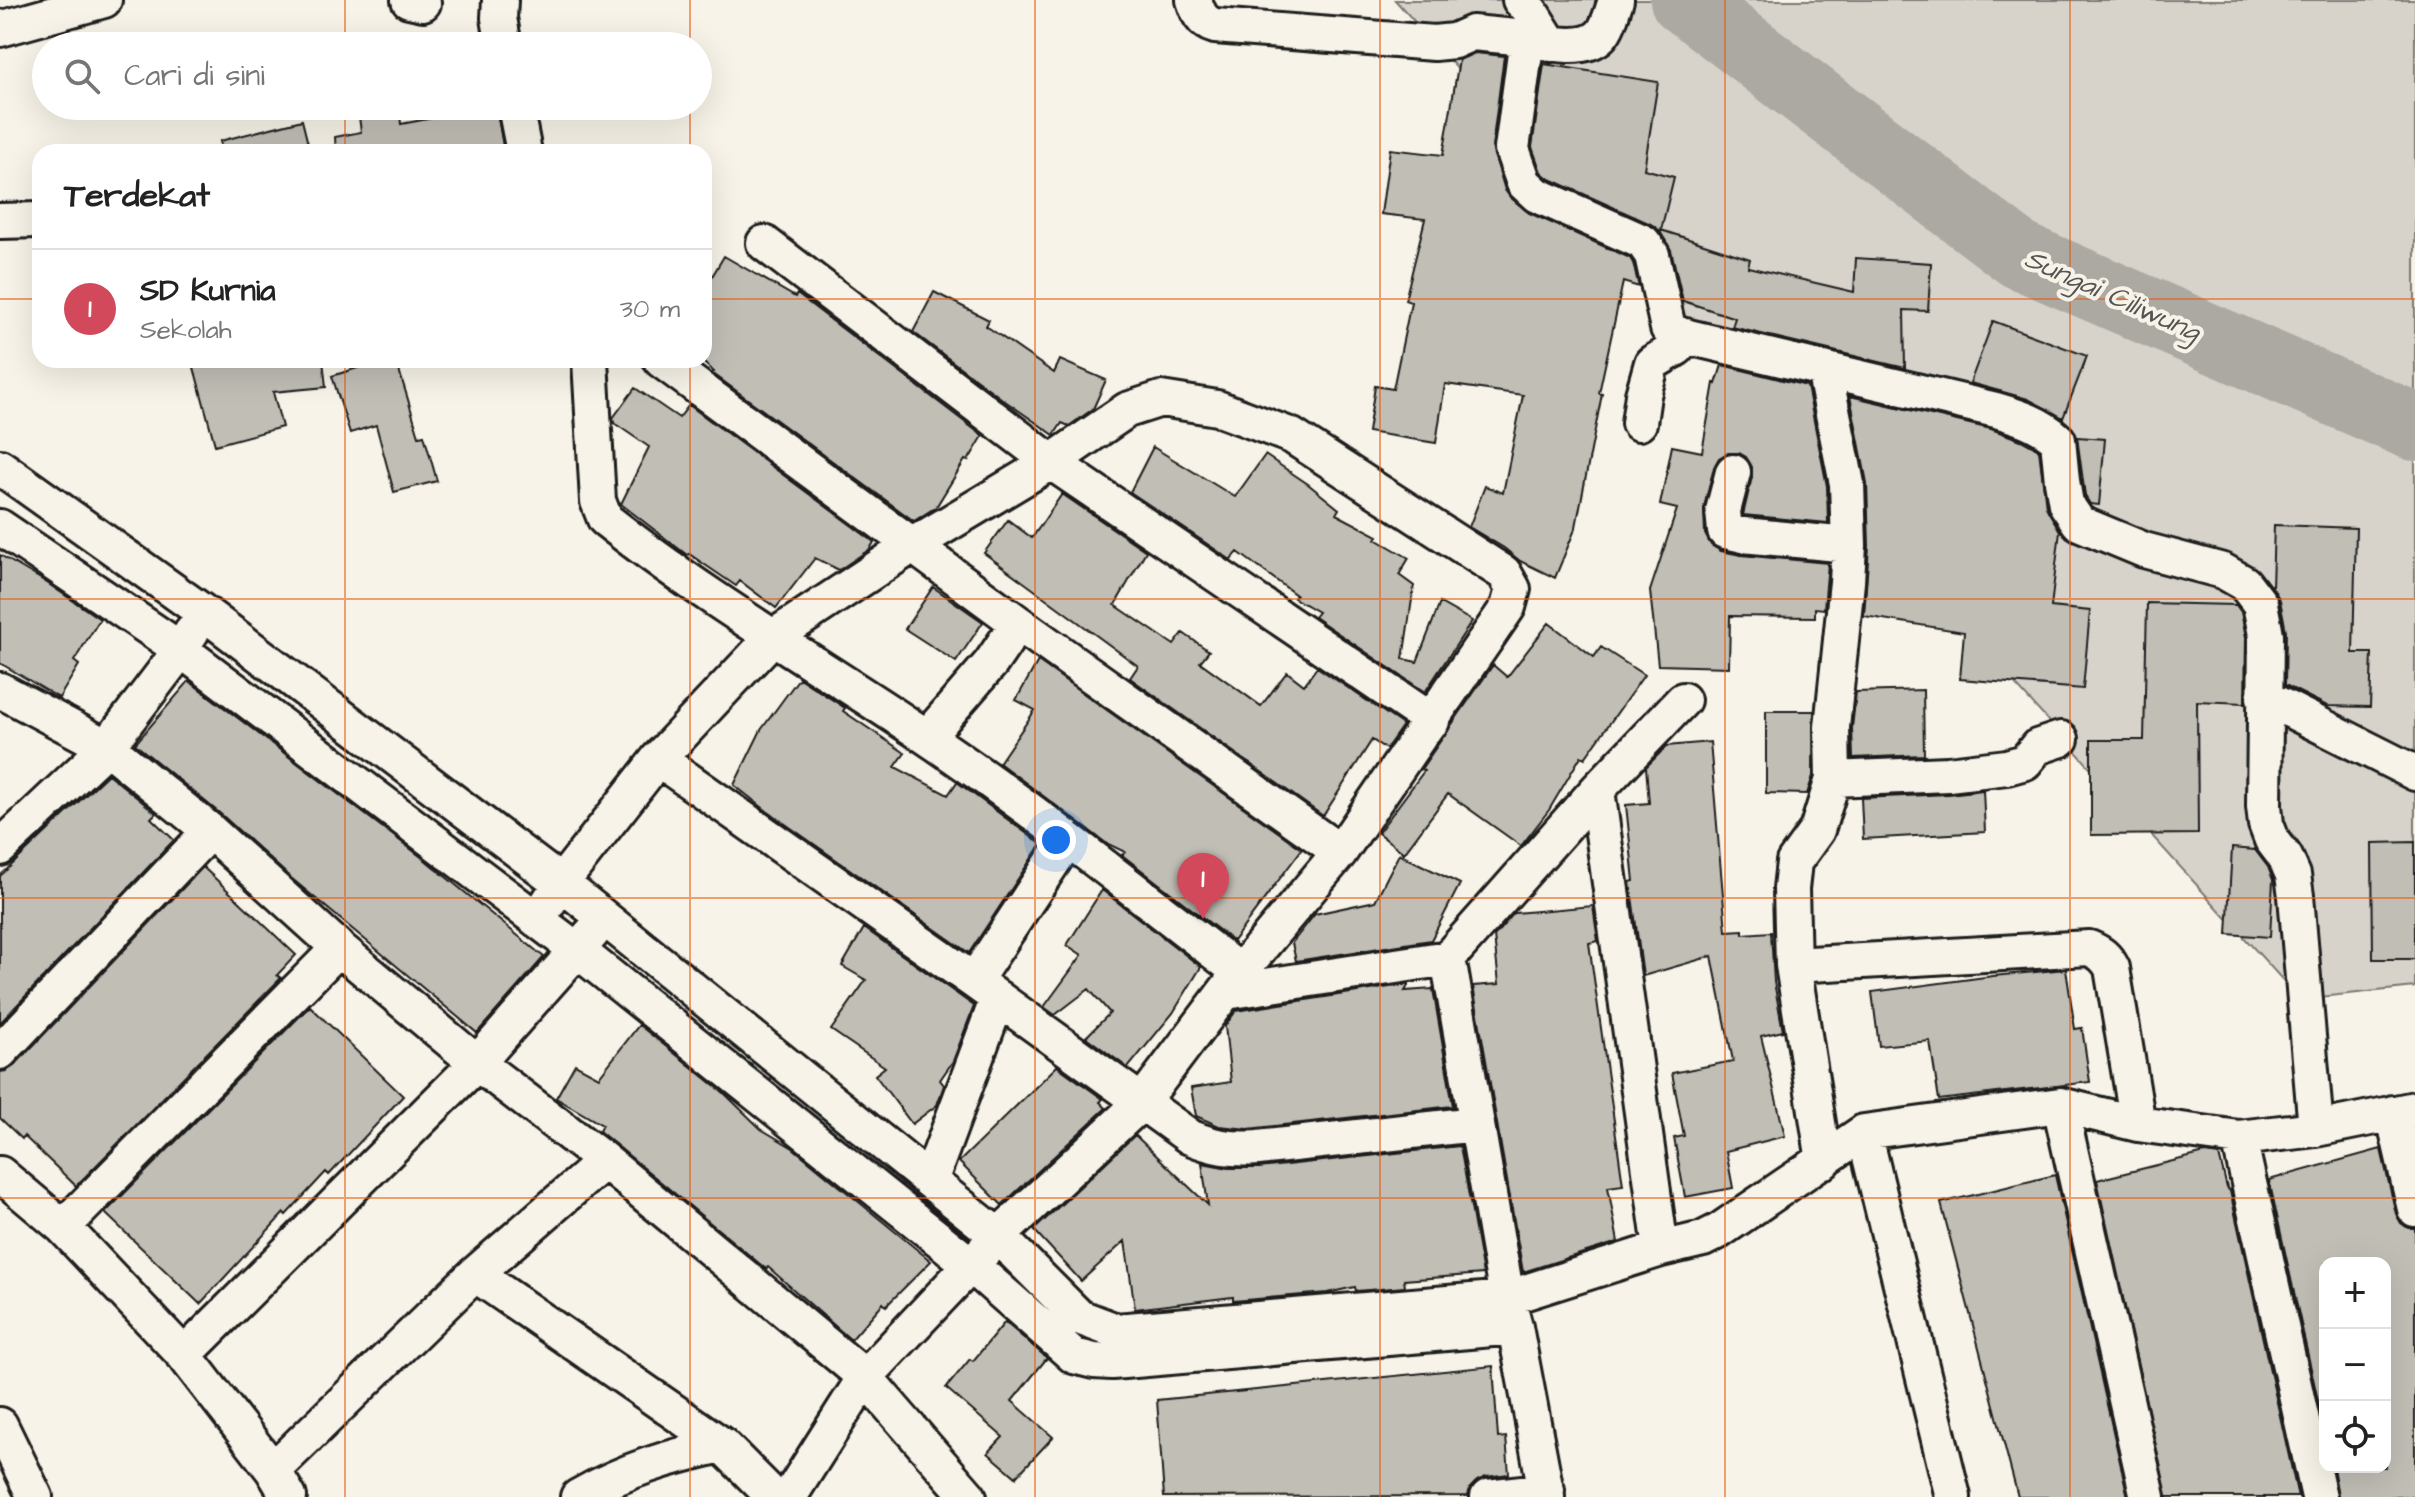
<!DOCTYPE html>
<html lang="id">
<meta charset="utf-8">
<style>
body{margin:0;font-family:"Architects Daughter",sans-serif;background:#f6f6f6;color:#222}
.controls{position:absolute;right:24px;bottom:24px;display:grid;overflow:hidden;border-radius:16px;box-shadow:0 8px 32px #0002}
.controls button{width:72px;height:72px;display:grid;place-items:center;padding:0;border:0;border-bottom:2px solid #e0e0e0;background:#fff;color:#222;font:40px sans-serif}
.you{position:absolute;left:1056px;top:840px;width:28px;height:28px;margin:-20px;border:6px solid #fff;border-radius:50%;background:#1a73e8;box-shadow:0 0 0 12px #1a73e833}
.badge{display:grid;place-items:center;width:52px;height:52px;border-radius:50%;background:#d1495b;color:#fff;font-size:26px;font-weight:700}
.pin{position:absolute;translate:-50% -66px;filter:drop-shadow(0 2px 4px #0008)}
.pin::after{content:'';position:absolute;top:42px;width:28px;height:24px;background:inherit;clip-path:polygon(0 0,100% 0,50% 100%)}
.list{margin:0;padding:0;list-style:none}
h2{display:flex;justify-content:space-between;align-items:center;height:104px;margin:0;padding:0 32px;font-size:34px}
h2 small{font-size:26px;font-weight:400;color:#767676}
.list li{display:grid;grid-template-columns:52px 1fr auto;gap:24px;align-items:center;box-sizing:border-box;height:120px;padding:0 32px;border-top:2px solid #e0e0e0}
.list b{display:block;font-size:30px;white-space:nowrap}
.list p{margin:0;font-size:26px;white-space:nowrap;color:#767676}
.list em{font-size:26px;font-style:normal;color:#767676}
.icon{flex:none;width:44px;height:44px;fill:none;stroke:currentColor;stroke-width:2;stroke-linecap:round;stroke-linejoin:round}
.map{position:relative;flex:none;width:2415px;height:1497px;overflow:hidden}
.search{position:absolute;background:#fff;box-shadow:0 8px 32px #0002;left:32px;top:32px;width:680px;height:88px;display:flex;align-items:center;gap:20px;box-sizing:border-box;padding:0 28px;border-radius:44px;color:#767676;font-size:30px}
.panel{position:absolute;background:#fff;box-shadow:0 8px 32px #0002;left:32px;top:144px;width:680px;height:224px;border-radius:24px}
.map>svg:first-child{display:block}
.green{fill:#d7d3cb;stroke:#7a7874;stroke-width:2}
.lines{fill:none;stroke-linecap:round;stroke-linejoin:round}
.river{stroke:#aca9a2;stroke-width:68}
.building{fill:#c0beb5;stroke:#1c1c1c;stroke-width:2}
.minor-casing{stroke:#1c1c1c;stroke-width:40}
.minor{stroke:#f7f3e8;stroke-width:34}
.grid{fill:none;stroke:#e8590c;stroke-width:2;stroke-opacity:0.55}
.labels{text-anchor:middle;stroke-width:8;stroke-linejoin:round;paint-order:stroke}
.water-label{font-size:28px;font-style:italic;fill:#565452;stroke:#f7f3e8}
</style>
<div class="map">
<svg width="2415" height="1497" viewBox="0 0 2415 1497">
<rect width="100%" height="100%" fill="#f7f3e8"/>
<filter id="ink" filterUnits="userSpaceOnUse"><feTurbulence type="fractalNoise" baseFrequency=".0125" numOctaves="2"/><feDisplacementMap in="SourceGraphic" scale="16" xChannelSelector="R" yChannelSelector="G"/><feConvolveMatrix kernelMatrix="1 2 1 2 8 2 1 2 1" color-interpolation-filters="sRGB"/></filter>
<g filter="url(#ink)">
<path class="green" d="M 1395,0 L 2415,0 L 2415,987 L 2300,999 Z"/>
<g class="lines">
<path class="river" d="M 1684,0 L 2019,255 L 2415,427"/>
</g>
<path class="building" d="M 1475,53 L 1504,56 L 1492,147 L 1505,190 L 1510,197 L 1529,213 L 1630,258 L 1633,263 L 1639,287 L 1623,282 L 1599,393 L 1602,394 L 1576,527 L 1555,578 L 1520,561 L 1504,548 L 1469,527 L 1485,486 L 1503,493 L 1523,395 L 1445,384 L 1436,443 L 1368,432 L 1375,386 L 1393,389 L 1411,302 L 1405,300 L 1425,219 L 1381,214 L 1390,149 L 1443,155 L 1459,60 Z
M 1544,64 L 1658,82 L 1644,169 L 1674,177 L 1661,230 L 1750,259 L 1748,267 L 1854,292 L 1856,258 L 1931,263 L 1928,311 L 1904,310 L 1905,368 L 1732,327 L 1735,318 L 1683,301 L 1671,250 L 1659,230 L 1651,224 L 1548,178 L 1541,172 L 1532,147 Z
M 380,106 L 399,106 L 401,124 L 496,106 L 504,152 L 336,152 L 335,137 L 361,132 L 358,109 Z
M 302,120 L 310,152 L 222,152 L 220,141 Z
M 724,256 L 795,297 L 797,294 L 983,436 L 968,461 L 965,460 L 936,507 L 914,521 L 712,373 L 714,372 L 704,363 L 704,290 Z
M 934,292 L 989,320 L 986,326 L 1054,373 L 1060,360 L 1106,380 L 1093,409 L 1069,426 L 1062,423 L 1054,435 L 1005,401 L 913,332 Z
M 1993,321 L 2087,356 L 2063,418 L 2028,399 L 1970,383 Z
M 192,360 L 323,360 L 326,387 L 273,392 L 282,427 L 215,445 Z
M 383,360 L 396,360 L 419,436 L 424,435 L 437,481 L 394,492 L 376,425 L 350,433 L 332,376 Z
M 1722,365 L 1807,386 L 1827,486 L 1828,523 L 1743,515 L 1752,477 L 1752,467 L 1746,457 L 1739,453 L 1728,453 L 1719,458 L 1714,467 L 1704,507 L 1705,534 L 1711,545 L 1721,551 L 1741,555 L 1828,563 L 1824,609 L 1815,608 L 1815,617 L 1730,616 L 1729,667 L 1658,665 L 1650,591 L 1677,509 L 1660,505 L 1672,446 L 1702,452 L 1714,383 L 1716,384 Z
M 635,388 L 679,418 L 689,405 L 874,542 L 870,549 L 839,570 L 815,558 L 776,608 L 740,581 L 736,586 L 689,554 L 687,555 L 621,504 L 649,447 L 614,423 L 613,418 Z
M 1850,396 L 1991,429 L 2021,440 L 2039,450 L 2046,507 L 2060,531 L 2051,607 L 2090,611 L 2083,689 L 1960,679 L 1964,632 L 1864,616 L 1869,546 L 1867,483 Z
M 2077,437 L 2105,439 L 2099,505 L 2090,504 L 2085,496 Z
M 1153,447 L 1235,497 L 1265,455 L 1308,484 L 1339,509 L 1336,514 L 1378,536 L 1376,539 L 1409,558 L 1399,575 L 1414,586 L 1403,659 L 1417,662 L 1440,603 L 1472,621 L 1425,692 L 1314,617 L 1318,612 L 1294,598 L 1296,595 L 1238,552 L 1231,560 L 1130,492 Z
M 1062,494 L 1146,551 L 1115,605 L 1174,645 L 1183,633 L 1209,651 L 1200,662 L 1261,706 L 1287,672 L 1304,685 L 1317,667 L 1403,725 L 1386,749 L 1372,740 L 1323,816 L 1130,678 L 1138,666 L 984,553 L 1008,520 L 1032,538 Z
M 2274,525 L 2356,528 L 2353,653 L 2372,653 L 2370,707 L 2327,706 L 2285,685 L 2286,631 L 2280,600 L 2272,587 Z
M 0,555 L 44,581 L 100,619 L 74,661 L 79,665 L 59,698 L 0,663 Z
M 933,587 L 983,622 L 956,662 L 905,629 Z
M 2147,603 L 2236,605 L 2241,612 L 2246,637 L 2245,703 L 2197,701 L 2198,834 L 2091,835 L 2091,740 L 2144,740 Z
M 1549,623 L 1594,657 L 1601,647 L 1644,675 L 1585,758 L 1581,756 L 1549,810 L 1521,846 L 1448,794 L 1404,853 L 1378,833 L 1424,771 L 1421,769 L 1493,665 L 1507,677 Z
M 1038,661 L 1302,849 L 1233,941 L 1122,855 L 1125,852 L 1106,843 L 999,763 L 1035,710 L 1016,700 Z
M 799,678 L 845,708 L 843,711 L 905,753 L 895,767 L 948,795 L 957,782 L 1041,844 L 969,953 L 767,811 L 734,785 L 761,730 Z
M 189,681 L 424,859 L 544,957 L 477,1033 L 291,878 L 223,816 L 135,744 Z
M 1923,690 L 1924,755 L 1853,758 L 1852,728 L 1856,692 Z
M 1766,711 L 1814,711 L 1813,776 L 1807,794 L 1766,793 Z
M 1710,742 L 1726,931 L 1743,930 L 1743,934 L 1771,932 L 1774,982 L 1783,1031 L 1761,1036 L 1785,1136 L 1726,1151 L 1733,1188 L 1685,1197 L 1674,1138 L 1684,1136 L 1672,1073 L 1733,1061 L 1712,956 L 1643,976 L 1630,882 L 1634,881 L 1626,805 L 1649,803 L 1646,767 L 1667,746 Z
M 108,774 L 156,813 L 151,818 L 174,840 L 0,1023 L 0,876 Z
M 1983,790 L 1985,832 L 1863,839 L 1861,798 L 1949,794 Z
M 2415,842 L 2415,959 L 2373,959 L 2372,843 Z
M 2232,848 L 2255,850 L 2268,867 L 2273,880 L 2270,937 L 2227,934 Z
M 1399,854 L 1460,884 L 1431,940 L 1296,961 L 1292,943 L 1315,914 L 1375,901 Z
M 203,867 L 296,955 L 277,975 L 281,978 L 76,1186 L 24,1136 L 22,1139 L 0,1118 L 0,1072 L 6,1071 L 14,1066 Z
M 1102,890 L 1201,967 L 1173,1013 L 1128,1068 L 1086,1037 L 1110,1013 L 1089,989 L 1055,1015 L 1044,1007 L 1082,955 L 1067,945 Z
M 1593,906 L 1598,941 L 1589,943 L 1623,1185 L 1608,1187 L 1618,1242 L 1523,1272 L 1473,986 L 1499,984 L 1494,936 L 1514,913 Z
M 864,928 L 974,1006 L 953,1061 L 940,1080 L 944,1085 L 937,1105 L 912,1124 L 875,1075 L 885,1067 L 831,1030 L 866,980 L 842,966 Z
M 2066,969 L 2075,1029 L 2082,1028 L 2090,1082 L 1939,1100 L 1930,1041 L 1879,1046 L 1872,992 L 1993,976 Z
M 1409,984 L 1405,991 L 1433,989 L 1453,1106 L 1248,1129 L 1219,1126 L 1196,1116 L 1191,1088 L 1231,1082 L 1225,1026 L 1236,1011 Z
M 310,1006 L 403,1096 L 329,1175 L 326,1172 L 286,1215 L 284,1213 L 200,1304 L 105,1213 Z
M 639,1025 L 723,1092 L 761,1129 L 793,1148 L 931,1261 L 886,1306 L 883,1303 L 851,1340 L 768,1267 L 766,1269 L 599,1131 L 602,1125 L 556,1098 L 575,1064 L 599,1077 Z
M 1057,1066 L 1103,1099 L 1100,1102 L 1106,1108 L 1002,1205 L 959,1162 Z
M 1135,1135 L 1208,1205 L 1202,1163 L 1229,1168 L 1259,1168 L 1460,1146 L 1483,1274 L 1404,1280 L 1405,1287 L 1356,1291 L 1355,1287 L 1327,1293 L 1233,1301 L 1233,1297 L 1135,1309 L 1125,1241 L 1081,1281 L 1034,1230 Z
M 2381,1149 L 2396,1214 L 2401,1223 L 2408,1228 L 2415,1228 L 2415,1497 L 2338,1497 L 2333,1467 L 2385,1467 L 2385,1263 L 2325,1263 L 2325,1432 L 2269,1180 Z
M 2205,1153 L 2219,1155 L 2227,1188 L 2230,1191 L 2298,1497 L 2167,1497 L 2097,1180 Z
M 2055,1175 L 2128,1497 L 2018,1497 L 1941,1203 Z
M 1005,1322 L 1047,1358 L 1012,1401 L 1053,1437 L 1016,1477 L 988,1453 L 1003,1437 L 946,1388 L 970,1359 L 973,1361 Z
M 1493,1366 L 1498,1438 L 1506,1437 L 1509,1474 L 1486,1477 L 1477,1481 L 1470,1488 L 1468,1496 L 1164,1497 L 1157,1400 Z"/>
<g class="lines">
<defs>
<path id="minor" d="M 409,0 L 423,3
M 500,0 L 499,18 L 504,46
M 1194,0 C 1198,12 1201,22 1215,26 L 1434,43 L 1454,41 L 1472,33 L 1527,38
M 1520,0 L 1531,12 L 1551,44
M 1616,0 C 1612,11 1609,26 1601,35 C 1585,52 1546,43 1527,38 L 1512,149 L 1524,183 L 1537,195 L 1643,242 L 1652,255 L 1668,328 L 1680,335 L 1996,410 C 2020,417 2040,423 2058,440 L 2062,481 L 2066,504 L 2079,523 L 2144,550 L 2223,571 L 2244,583 L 2260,604 L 2266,635 L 2264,806 L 2266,824 L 2272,840 L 2285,857 L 2293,875 L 2296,896 L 2316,1129
M 0,29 L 104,0
M 515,106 L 524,152
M 0,221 L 40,220
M 764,243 L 1051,462 L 1432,721
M 590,360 L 598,501 L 605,519 C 706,599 818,664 925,736 C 1034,809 1136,892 1240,972
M 661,360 L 1018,623 L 1340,852
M 1824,369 L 1847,484 L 1849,545 L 1847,582 L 1832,727 L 1833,779 L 1817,830 L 1794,862 L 1791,889 L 1793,965 L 1824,1161
M 1639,423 L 1643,395 L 1652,363 L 1677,348 L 1686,336
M 0,467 L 203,612 L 561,883 L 998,1236 L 1079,1317 L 1116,1331 L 1507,1298 L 1448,958 L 1226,992
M 1733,472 L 1723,511 L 1725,531 L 1743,535 L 1849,545
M 0,527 L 180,649 L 577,950 L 971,1265 L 1074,1356 L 1094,1361 L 1112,1362 L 1515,1327
M 0,690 L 107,747 L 210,831 L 339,948 L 477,1063 L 605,1161 L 865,1377 L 969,1497
M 2264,697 L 2415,773
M 927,737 L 991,663 L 1018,623
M 658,759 L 974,981 L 1190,1137 C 1213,1147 1232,1150 1258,1148 L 1476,1124
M 1833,779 L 1948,774 L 2007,767 L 2025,762 L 2037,747 L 2061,739
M 1597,790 L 1661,1249
M 0,848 L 107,747 L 170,664 L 192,631
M 537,920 L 561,883 L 658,759 L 772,638 L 911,546 L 1051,462 L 1127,410 L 1161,399 L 1217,408 L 1292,436 L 1504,573 L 1513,589 L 1508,607 L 1340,852 L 1240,972 L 1142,1102 L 998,1236 L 865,1377 L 789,1497
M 1448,958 L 1597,790 L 1683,700
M 1793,965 L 2089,948 C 2101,953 2106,957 2112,968 L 2138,1124
M 974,981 L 1068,839
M 0,1052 L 210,831
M 2060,1105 L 2148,1497
M 2393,1113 L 2415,1209
M 1864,1132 L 1953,1497
M 2239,1138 L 2319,1497
M 0,1174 L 63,1227 L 184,1355 L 273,1470 L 289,1497
M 930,1181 L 998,998
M 63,1227 L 339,948
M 475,1274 L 722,1445 L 774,1497
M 184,1355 L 477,1063 L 592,933
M 0,1425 L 35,1497
M 273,1470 L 475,1274 L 605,1161
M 578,1497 C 625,1470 669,1457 722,1445
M 1488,1497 L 1547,1490
M 1547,1497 L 1515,1327 L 1507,1298 L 1661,1249 L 1703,1239 L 1719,1231 L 1864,1132 L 2060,1105 L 2138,1124 L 2239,1138 L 2316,1129 L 2415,1109"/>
</defs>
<use href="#minor" class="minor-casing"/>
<use href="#minor" class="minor"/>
</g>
</g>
<path class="grid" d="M 345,0 L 345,46M 690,0 L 690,46M 1035,0 L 1035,1497M 1380,0 L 1380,1497M 1725,0 L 1725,1497M 2070,0 L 2070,1497M 345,106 L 345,152M 690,106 L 690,152M 0,299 L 40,299M 704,299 L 2415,299M 345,360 L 345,1497M 690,360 L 690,1497M 0,599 L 2415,599M 0,898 L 2415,898M 0,1198 L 2415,1198"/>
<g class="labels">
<g class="water-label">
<text transform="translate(2113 294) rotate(24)" y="10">Sungai Ciliwung</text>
</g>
</g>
</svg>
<div class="controls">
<button>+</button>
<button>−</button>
<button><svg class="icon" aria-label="locate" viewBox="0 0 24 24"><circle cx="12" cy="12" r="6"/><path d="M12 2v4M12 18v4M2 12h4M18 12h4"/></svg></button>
</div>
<div class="you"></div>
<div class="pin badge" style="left:1203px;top:919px">1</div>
<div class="search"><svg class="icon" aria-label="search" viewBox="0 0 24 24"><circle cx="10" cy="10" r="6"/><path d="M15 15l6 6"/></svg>Cari di sini</div>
<section class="panel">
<h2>Terdekat<small></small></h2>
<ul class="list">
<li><span class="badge">1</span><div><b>SD Kurnia</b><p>Sekolah</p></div><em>30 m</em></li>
</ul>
</section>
</div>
